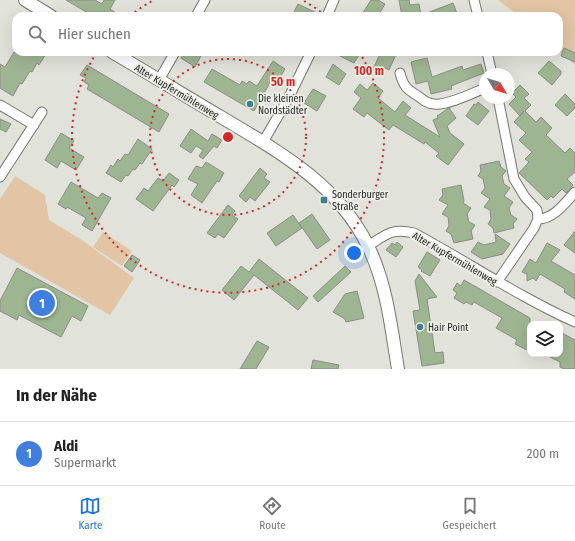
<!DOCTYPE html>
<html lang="de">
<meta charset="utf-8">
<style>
body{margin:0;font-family:"Fira Sans Condensed",sans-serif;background:#f6f6f6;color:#222}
.controls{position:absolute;right:12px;bottom:12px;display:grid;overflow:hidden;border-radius:8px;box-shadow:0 4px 16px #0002}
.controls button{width:36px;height:36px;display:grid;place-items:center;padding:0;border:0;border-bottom:1px solid #e0e0e0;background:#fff;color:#222;font:20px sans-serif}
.compass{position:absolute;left:479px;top:68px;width:36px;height:36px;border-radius:50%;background:#fff;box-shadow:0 4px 16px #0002;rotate:128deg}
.you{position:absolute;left:354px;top:253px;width:14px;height:14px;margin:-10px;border:3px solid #fff;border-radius:50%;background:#1a73e8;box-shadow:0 0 0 6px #1a73e833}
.badge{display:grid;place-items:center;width:26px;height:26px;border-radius:50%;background:#1a73e8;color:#fff;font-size:13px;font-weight:700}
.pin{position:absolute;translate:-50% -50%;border:2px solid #fff;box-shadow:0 1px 4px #0006}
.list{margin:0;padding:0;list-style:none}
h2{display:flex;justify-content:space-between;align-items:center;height:52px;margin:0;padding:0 16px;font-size:17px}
h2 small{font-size:13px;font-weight:400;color:#767676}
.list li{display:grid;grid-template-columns:26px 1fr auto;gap:12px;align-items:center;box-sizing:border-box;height:64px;padding:0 16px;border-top:1px solid #e0e0e0}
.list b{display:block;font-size:15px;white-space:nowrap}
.list p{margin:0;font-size:13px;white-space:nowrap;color:#767676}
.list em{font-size:13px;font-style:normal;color:#767676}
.icon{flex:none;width:22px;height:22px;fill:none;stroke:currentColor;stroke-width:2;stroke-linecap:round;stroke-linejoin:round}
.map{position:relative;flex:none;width:575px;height:369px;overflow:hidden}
.search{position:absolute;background:#fff;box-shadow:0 4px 16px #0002;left:12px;right:12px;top:12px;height:44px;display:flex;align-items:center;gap:10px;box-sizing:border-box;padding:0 14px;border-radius:12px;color:#767676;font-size:15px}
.sheet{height:116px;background:#fff}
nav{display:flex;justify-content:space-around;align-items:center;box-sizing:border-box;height:56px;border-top:1px solid #e0e0e0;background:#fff;font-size:11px;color:#767676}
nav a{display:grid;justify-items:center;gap:2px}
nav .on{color:#1a73e8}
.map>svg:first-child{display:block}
.green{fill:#e1c5a4}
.building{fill:#9eb591;stroke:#898d86}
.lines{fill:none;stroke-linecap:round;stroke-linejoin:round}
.street-casing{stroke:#767770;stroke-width:11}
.secondary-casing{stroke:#767770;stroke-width:14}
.street{stroke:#fff;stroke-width:9}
.secondary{stroke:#fff;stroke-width:12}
.ring{fill:none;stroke:#d62828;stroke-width:2;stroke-dasharray:2 4}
.poi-dot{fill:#3e8091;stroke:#eeefe7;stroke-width:1.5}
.labels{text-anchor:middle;stroke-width:3.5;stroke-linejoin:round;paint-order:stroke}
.street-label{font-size:10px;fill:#272724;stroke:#eeefe7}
.poi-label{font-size:10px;fill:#272724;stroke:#eeefe7;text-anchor:start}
.centre{fill:#d62828;stroke:#eeefe7;stroke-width:2}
.ring-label{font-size:12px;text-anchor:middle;font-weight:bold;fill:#d62828;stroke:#eeefe7;stroke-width:3.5;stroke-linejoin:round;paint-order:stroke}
</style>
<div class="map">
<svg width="575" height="369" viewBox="0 0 575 369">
<rect width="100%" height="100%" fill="#e1e2da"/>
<path class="green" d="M 498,0 L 575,0 L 575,65 L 559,51 L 559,16 L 519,16 Z
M 15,176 L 45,195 L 49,220 L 82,240 L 134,278 L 110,315 L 0,253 L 0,199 Z
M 103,232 L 132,251 L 122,266 L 93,247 Z"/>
<path class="building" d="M 66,0 L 95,0 L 102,4 L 104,0 L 115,0 L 110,9 L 121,16 L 93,16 Z
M 371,0 L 378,0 L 385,4 L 378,16 L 361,16 Z
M 399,0 L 409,0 L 410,5 L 419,4 L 421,16 L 402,16 Z
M 453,3 L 458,16 L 422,16 L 422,15 Z
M 298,4 L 321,15 L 321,16 L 292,16 Z
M 564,48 L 575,53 L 575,62 L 561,56 Z
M 14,52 L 47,52 L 39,65 L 37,63 L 32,72 L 30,71 L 22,84 L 20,83 L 13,96 L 0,88 L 0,64 L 5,67 Z
M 185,52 L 203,52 L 195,67 L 181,58 Z
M 332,52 L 361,52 L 354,63 Z
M 381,52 L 397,52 L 389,70 L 383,67 L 380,75 L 372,71 Z
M 427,58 L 432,77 L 462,66 L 463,70 L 481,64 L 484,73 L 451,86 L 452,89 L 431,94 L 428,81 L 416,84 L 411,62 Z
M 273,61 L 285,69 L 276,84 L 271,81 L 254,111 L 204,82 L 212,69 L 240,85 L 242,81 L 247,84 L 249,81 L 257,86 Z
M 549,61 L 561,71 L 561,74 L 552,85 L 538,73 Z
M 333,64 L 346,74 L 339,85 L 326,77 Z
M 87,65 L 169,114 L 159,132 L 87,89 L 89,85 L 84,82 L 86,78 L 80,75 Z
M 373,83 L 383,91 L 378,98 L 395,112 L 403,101 L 411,108 L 405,115 L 440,137 L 433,120 L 438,118 L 437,116 L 449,108 L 456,118 L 447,126 L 450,133 L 464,144 L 448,165 L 436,156 L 439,153 L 425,142 L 424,144 L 393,125 L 389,130 L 367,113 L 364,117 L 353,109 L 361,98 L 354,92 L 360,84 L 367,90 Z
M 520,85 L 529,94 L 524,98 L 531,105 L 525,111 L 536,122 L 541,117 L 552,128 L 546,135 L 565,153 L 570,148 L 575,153 L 575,172 L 567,179 L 573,185 L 566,193 L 562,189 L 553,198 L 551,196 L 547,200 L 519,173 L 529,162 L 525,159 L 532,152 L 519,140 L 526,133 L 514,122 L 524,111 L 520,116 L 509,104 L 516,97 L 512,93 Z
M 313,89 L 326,96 L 317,111 L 304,103 Z
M 565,94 L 575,104 L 575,108 L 567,116 L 555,105 Z
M 478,102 L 489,111 L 478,125 L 466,116 L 474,104 L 476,105 Z
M 0,119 L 11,124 L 6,132 L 0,129 Z
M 191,129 L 208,141 L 212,134 L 222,140 L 217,148 L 214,146 L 203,159 L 199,156 L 203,150 L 196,146 L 191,153 L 180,146 Z
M 61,133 L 74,141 L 69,148 L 84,157 L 76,170 L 61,161 L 57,168 L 45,160 Z
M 138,139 L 152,149 L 142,164 L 140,163 L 135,170 L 133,169 L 128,176 L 126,175 L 121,182 L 106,173 L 111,165 L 113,167 L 118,159 L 120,161 L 125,154 L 128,155 Z
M 499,161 L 501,167 L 506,171 L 502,176 L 504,184 L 510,188 L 504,196 L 513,202 L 509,208 L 511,215 L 517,219 L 513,224 L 514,228 L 494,233 L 493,228 L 488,224 L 491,219 L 490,210 L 484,207 L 490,199 L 481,193 L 485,188 L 483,179 L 478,176 L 481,171 L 480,165 Z
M 206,162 L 224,173 L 219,182 L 217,181 L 202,203 L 191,195 L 198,184 L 188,179 L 196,166 L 202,168 Z
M 260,168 L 267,174 L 264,178 L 270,182 L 255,201 L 250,197 L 246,202 L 239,196 Z
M 169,173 L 179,180 L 174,187 L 172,185 L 153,211 L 136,199 L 144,188 L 148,191 L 158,178 L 163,181 Z
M 71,182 L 98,198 L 102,193 L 111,198 L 92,231 L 82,225 L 86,218 L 67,207 L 66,209 L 58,204 Z
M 461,185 L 464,201 L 463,203 L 471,208 L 467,214 L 469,222 L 475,225 L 471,231 L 473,239 L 454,243 L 451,234 L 446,231 L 449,226 L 448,217 L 442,214 L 448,205 L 439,200 L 443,195 L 442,189 Z
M 228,205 L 235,211 L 232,215 L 238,219 L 224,238 L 218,234 L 215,238 L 207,233 Z
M 312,214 L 330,240 L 317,249 L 299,223 Z
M 293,215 L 302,228 L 276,246 L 267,233 Z
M 575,231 L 575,253 L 564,245 Z
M 495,234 L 510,244 L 503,254 L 482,259 L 471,252 L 478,242 L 484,245 L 496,242 Z
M 397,242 L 403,247 L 396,257 L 386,250 L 392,243 L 395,245 Z
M 547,243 L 560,250 L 551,261 L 575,275 L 575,299 L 564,292 L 565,289 L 540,274 L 536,281 L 533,278 L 527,281 L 527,274 L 522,272 L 530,259 L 536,263 Z
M 427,252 L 440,260 L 430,276 L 421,271 L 422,270 L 418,267 Z
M 132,255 L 140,260 L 132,272 L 124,266 Z
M 259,259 L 308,298 L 298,310 L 254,275 L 234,300 L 222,290 L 241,266 L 249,272 Z
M 345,266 L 351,272 L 318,302 L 313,296 Z
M 17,268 L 88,306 L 81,321 L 72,316 L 61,337 L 19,315 L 17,320 L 0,311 L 0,301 Z
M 419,274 L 437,297 L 427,299 L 435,353 L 443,352 L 444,363 L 422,366 L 413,311 L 420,310 L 415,281 Z
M 464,280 L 530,318 L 530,345 L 527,350 L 515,344 L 517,340 L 496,328 L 502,318 L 474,302 L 472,305 L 466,302 L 464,304 L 454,298 L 457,293 L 453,290 L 457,283 L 461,286 Z
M 357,291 L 364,318 L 346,322 L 345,319 L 333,312 L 345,294 Z
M 560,332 L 575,340 L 575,369 L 564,369 L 560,367 L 560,362 L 544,354 L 560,354 Z
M 257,341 L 269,347 L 256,369 L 240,369 Z
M 313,360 L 339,365 L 338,369 L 311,369 Z"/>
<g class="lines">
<defs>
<path id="street" d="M 474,0 L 478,16
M 196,16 L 205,0
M 327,16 L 334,0
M 487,52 L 492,74
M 400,73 C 403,85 406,89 418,96 C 423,100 428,104 434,104 C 446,106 473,93 485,88
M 159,80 L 175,52
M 0,105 L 34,125
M 263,142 L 288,99 L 311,52
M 0,177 L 42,112
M 538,219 C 554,219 565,203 575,192
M 368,246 C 387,234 391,228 414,233 C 468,262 519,297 575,322
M 497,282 L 534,228 L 538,219 L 537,210 L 525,197 L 514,179 L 498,98"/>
<path id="secondary" d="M 25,0 L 51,16
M 112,52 C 148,73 184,95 221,117 C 278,151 338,184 368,246 C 387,285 391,327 398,369"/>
</defs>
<use href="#street" class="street-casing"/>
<use href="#secondary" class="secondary-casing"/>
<use href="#street" class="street"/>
<use href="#secondary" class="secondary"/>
</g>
<g class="ring">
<circle cx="228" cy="137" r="78"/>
<path d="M130 16A156 156 0 0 1 152 1M304 1A156 156 0 0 1 326 16M359 52A156 156 0 1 1 97 52"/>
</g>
<g class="poi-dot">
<circle cx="250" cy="104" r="4"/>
<rect x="320" y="196" width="8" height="8" rx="2"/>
<circle cx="420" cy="327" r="4"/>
</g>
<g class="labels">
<g class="street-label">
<text transform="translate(177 91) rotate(31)" y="4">Alter Kupfermühlenweg</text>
<text transform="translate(455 258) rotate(30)" y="4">Alter Kupfermühlenweg</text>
</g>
<g class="poi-label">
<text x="258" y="102">Die kleinen<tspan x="258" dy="12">Nordstädter</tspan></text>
<text x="332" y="198">Sonderburger<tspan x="332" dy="12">Straße</tspan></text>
<text x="428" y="331">Hair Point</text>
</g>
</g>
<circle cx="228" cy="137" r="6" class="centre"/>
<g class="ring-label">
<text x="369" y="75">100 m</text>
<text x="283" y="86">50 m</text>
</g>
</svg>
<div class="controls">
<button><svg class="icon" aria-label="layers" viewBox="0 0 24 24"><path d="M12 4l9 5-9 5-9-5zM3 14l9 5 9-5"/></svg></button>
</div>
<svg class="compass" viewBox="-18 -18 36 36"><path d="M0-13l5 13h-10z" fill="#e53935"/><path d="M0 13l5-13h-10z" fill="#767676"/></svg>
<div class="you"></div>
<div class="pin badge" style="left:42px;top:303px;background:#3f7fe0">1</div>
<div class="search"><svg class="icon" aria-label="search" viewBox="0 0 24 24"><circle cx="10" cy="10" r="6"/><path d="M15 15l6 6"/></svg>Hier suchen</div>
</div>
<section class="sheet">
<h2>In der Nähe<small></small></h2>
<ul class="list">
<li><span class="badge" style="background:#3f7fe0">1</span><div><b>Aldi</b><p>Supermarkt</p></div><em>200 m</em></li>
</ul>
</section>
<nav>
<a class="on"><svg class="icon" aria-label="map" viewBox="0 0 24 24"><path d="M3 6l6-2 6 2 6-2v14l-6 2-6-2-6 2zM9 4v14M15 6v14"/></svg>Karte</a>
<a><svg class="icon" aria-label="directions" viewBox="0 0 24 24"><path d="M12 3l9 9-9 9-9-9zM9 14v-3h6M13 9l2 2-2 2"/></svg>Route</a>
<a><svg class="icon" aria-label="saved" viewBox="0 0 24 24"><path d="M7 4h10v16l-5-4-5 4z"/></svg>Gespeichert</a>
</nav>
